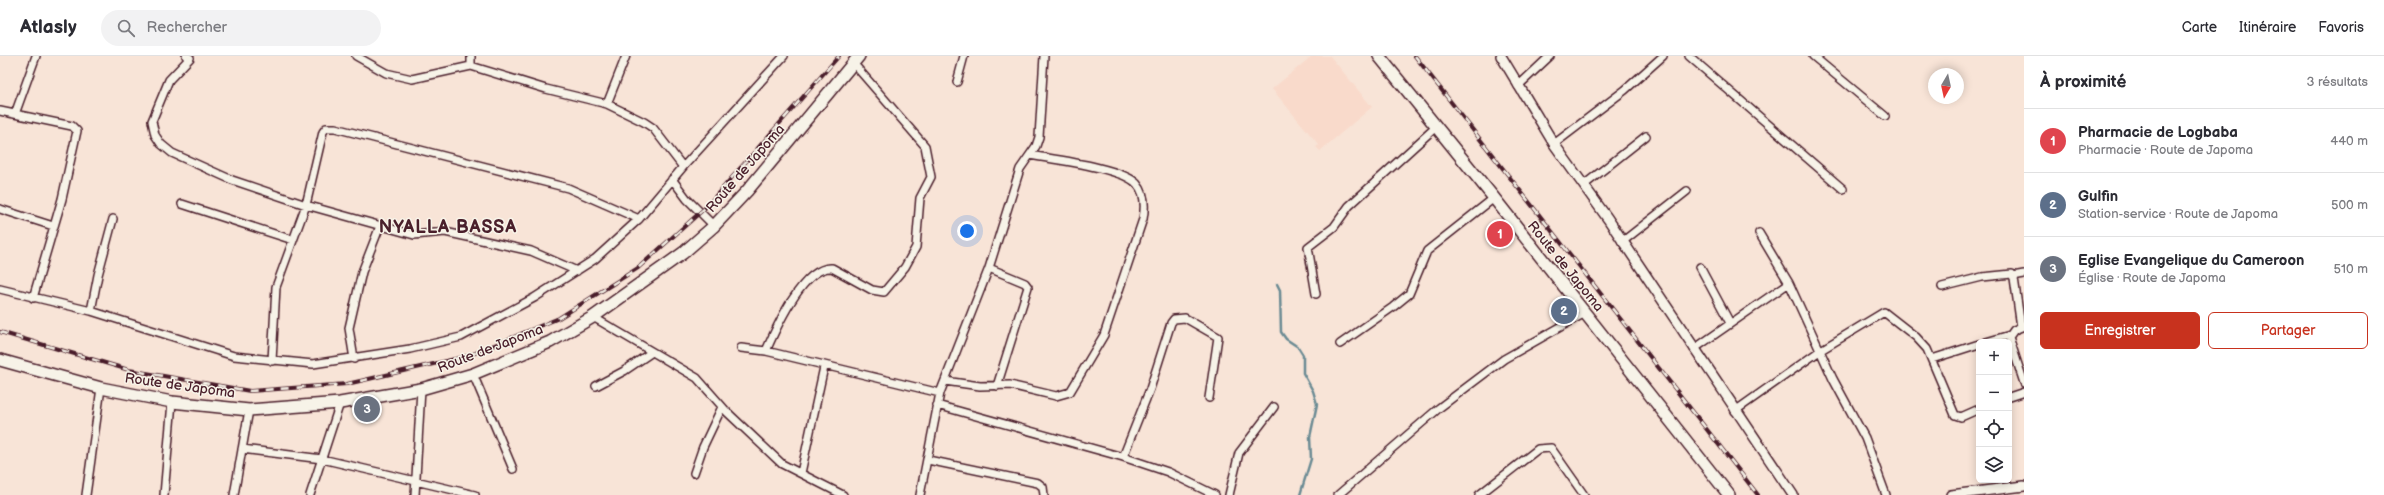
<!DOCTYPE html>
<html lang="fr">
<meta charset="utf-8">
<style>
body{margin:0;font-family:"Balsamiq Sans",sans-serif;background:#f2f2f3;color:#2b2b33}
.controls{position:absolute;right:12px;bottom:12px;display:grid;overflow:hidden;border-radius:6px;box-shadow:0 2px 10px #0003}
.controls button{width:36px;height:36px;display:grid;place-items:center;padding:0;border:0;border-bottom:1px solid #e1e1e2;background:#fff;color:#2b2b33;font:20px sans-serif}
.compass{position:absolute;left:1928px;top:12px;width:36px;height:36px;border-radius:50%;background:#fff;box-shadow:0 2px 10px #0003;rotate:189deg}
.you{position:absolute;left:967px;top:175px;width:14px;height:14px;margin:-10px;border:3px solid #fff;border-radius:50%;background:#1a73e8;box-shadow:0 0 0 6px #1a73e833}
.badge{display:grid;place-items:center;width:26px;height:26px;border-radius:50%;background:#c8321e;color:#fff;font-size:13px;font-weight:700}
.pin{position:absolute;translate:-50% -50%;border:2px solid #fff;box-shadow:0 1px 4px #0006}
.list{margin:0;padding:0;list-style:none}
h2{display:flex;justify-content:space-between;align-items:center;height:52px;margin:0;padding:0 16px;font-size:17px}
h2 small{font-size:13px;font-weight:400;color:#7c7c81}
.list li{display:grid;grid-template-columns:26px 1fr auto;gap:12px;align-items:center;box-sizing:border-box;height:64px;padding:0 16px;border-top:1px solid #e1e1e2}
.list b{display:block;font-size:15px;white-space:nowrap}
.list p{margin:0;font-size:13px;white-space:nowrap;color:#7c7c81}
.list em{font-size:13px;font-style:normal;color:#7c7c81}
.actions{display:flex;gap:8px;padding:12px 16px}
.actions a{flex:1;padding:9px 0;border:1px solid #c8321e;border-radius:6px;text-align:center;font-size:14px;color:#c8321e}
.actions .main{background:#c8321e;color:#fff}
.icon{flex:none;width:22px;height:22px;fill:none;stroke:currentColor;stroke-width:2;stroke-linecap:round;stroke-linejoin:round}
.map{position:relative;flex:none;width:2024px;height:439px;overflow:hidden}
header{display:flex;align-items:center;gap:24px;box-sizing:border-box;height:56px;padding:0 20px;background:#fff;border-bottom:1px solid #e1e1e2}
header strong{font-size:19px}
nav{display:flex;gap:22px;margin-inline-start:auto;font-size:14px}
.search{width:280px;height:36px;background:#f2f2f3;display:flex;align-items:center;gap:10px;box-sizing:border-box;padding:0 14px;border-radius:22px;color:#7c7c81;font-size:15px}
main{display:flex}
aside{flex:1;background:#fff}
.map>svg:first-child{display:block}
.built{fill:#f9dacb}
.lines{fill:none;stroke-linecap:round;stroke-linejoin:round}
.stream{stroke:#6a8a93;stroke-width:2.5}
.minor-casing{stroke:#4a1f2b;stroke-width:10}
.secondary-casing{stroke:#4a1f2b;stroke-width:12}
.primary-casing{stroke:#4a1f2b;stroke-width:14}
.minor{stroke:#f7f3e8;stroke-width:7}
.secondary{stroke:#f7f3e8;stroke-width:9}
.primary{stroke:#f7f3e8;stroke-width:11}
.rail-casing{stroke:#4a1f2b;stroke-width:4}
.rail{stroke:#f7f3e8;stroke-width:2.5;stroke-dasharray:8;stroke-linecap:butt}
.labels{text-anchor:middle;stroke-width:3;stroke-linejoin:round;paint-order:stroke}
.street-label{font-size:14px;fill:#4a1f2b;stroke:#f7f3e8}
.district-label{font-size:18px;font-weight:bold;letter-spacing:1px;fill:#4a1f2b;stroke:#f7f3e8}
</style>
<header>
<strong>Atlasly</strong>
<div class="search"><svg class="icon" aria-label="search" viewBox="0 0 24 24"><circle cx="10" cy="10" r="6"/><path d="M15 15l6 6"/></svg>Rechercher</div>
<nav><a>Carte</a><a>Itinéraire</a><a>Favoris</a></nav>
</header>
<main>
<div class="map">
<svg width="2024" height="439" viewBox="0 0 2024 439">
<rect width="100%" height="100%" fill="#f8e4d7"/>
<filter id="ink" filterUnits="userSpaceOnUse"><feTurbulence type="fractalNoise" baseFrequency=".025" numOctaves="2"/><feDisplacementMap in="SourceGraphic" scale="8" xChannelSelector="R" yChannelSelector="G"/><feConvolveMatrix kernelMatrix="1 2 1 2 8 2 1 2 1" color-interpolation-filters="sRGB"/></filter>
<g filter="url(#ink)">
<path class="built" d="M 1312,0 L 1330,0 L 1372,51 L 1320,95 L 1316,91 L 1319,89 L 1272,33 Z"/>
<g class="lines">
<path class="stream" d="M 1277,228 L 1280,234 L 1281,276 L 1286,283 L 1298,291 L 1303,299 L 1303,317 L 1313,335 L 1317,348 L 1310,381 L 1311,403 L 1300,439
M 1874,395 L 1877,404"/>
<defs>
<path id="minor" d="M 186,0 L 190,2 L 169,24 L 152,65 L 155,79 L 161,88 L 172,97 L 232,124 L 306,149 L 414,179 L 445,176 L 531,195 L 577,215
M 356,0 L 386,17 L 412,23 L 471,10
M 471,0 L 471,10 L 546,33 L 607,48 L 626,0
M 1689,0 L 1843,133
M 1813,0 L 1885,60
M 957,26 L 964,0
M 1518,30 L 1550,0
M 0,55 L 72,70 L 77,75 L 62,143 L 33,242
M 15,58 L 36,0
M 1554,88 L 1625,34 L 1663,0
M 683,111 L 784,0
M 672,123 L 687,143 L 714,170
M 1584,129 L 1646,80
M 182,148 L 293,184
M 0,153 L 53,170
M 113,163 L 98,219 L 91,255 L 234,300 L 313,308 L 410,293 L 461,281 L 534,242 L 595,203 L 639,163 L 683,111 L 653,72 L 644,66 L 607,48
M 1759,177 L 1789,227 L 1833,323 L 1865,382 L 1886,439
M 1622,186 L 1687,135
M 1700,211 L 1730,267
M 989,212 L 1025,227 L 1028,231 L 997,330
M 2013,220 L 2024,218
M 1942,231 L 1982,221 L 2012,218 L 2014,222 L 2021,271
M 0,233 L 91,255
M 1316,238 L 1308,191 L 1334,171 L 1349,150 L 1437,70
M 593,261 L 697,322 L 727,356 L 782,408 L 843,439
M 2024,270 L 2014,274 L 2009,281 L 2024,327
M 1986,286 L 2010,279
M 1340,288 L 1393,251 L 1409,238 L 1427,195 L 1494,142
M 741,292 L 766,295 L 940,337 L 989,212 L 1020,113 L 1036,90 L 1039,81 L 1044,0
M 1694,293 L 1789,227
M 766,295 C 776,272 803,210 832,212 L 872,234 L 884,236 L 905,211 L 916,191 L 920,142 L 931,121 L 925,90 L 853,7
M 354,303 L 349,272 L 362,216 L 380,170
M 1932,303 L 1979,288
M 272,305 L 276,231 L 306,149 L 323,76 L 326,72 L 335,72 L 568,132 L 639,163
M 473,318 L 513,413
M 945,325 L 980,330 L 1010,329 L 1056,340 L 1070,336 L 1104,279 L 1143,163 C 1145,152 1145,137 1137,128 C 1124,112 1051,103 1030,99
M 596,330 L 624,315 L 652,296
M 2009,341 L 2024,336
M 937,349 L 1123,401 L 1168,416 L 1215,439
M 1735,355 L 1821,294 L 1884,256 L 1916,281 L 1927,293 L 1955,359 L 1961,361 L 1979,353
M 242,393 L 322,403 L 475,439
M 1123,401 L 1150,333 L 1171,267 L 1174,263 L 1185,262 L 1218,281 L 1209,342
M 928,404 L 1038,427 L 1043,431 L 1044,439
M 694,417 L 703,391 L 722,351
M 801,417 L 824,311
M 86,439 L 101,332
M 164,439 L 172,346
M 234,439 L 249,354
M 310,439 L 340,347
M 415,439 L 421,333
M 920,439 L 940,337
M 1229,439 L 1239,397 L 1274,351
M 1338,439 L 1439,352 L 1504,303 L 1585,257
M 1479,439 L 1538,393 L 1551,392 L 1584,439"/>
<path id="secondary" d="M 1501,0 L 1554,88 L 1608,163 L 1793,439
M 1951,439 L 2024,430"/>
<path id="primary" d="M 1379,0 L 1494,142 L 1729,439
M 0,304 L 101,332 L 172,346 L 249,354 L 340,347 L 421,333 L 473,318 L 550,286 L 593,261 L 683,197 L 714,170 L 747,135 L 859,0"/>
</defs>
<use href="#minor" class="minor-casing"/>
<use href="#secondary" class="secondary-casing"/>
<use href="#primary" class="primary-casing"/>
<use href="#minor" class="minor"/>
<use href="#secondary" class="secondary"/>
<use href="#primary" class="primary"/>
<defs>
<path id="rail" d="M 1415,0 L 1758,439
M 0,276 L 129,314 L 250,335 L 347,328 L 468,300 L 559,262 L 638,212 L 705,152 L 839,0"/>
</defs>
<use href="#rail" class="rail-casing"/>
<use href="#rail" class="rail"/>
</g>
</g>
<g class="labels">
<g class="street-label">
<text transform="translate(745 112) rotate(-49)" y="5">Route de Japoma</text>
<text transform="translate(1566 210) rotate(51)" y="5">Route de Japoma</text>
<text transform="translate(490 292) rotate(-21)" y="5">Route de Japoma</text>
<text transform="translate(180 329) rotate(8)" y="5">Route de Japoma</text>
</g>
<g class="district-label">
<text x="448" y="177">NYALLA BASSA</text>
</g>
</g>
</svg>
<div class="controls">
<button>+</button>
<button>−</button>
<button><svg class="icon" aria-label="locate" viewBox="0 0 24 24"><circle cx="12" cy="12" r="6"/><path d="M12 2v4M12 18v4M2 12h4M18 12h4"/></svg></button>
<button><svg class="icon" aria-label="layers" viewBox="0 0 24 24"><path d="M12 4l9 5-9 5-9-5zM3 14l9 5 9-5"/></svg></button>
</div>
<svg class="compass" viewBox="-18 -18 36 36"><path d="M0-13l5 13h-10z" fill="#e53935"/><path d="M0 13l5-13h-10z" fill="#7c7c81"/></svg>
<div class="you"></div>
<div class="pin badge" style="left:1500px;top:178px;background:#e0444e">1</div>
<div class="pin badge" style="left:1564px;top:255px;background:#5c6f8a">2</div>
<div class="pin badge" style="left:367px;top:353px;background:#6b7280">3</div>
</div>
<aside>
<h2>À proximité<small>3 résultats</small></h2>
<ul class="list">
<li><span class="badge" style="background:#e0444e">1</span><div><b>Pharmacie de Logbaba</b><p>Pharmacie · Route de Japoma</p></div><em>440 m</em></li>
<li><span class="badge" style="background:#5c6f8a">2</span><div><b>Gulfin</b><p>Station-service · Route de Japoma</p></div><em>500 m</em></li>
<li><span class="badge" style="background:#6b7280">3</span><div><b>Eglise Evangelique du Cameroon</b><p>Église · Route de Japoma</p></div><em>510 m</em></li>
</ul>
<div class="actions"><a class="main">Enregistrer</a><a>Partager</a></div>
</aside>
</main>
